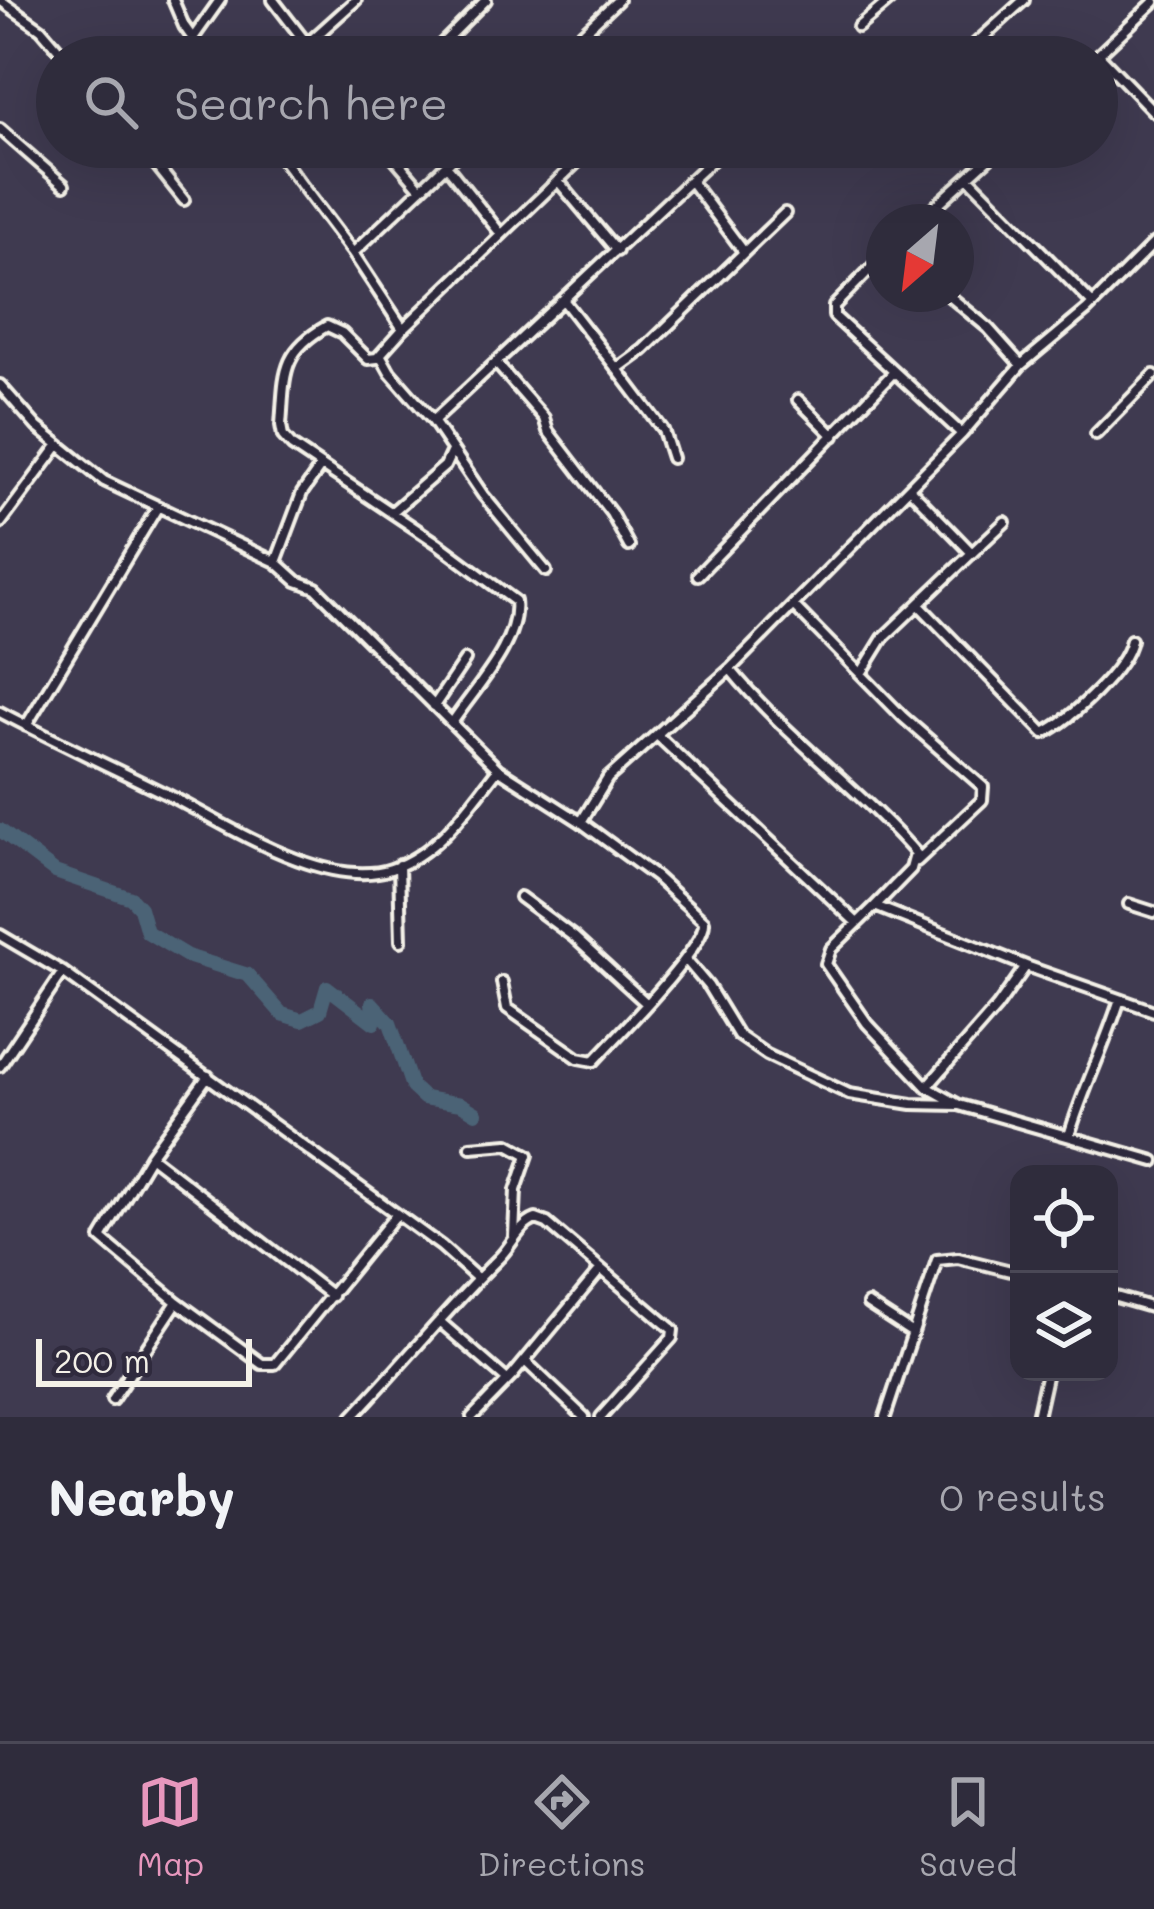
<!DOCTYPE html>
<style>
body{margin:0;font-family:Mali,sans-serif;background:#373443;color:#f1f3f6}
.controls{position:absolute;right:36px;bottom:36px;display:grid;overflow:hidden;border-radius:24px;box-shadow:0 12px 48px #0002}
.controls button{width:108px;height:108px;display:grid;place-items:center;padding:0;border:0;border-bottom:3px solid #4a4856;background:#2f2c3c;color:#f1f3f6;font:60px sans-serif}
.compass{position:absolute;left:866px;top:204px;width:108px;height:108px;border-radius:50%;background:#2f2c3c;box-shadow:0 12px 48px #0002;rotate:208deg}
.scale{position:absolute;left:36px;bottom:30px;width:216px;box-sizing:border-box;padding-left:12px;border:6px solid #f4f1e8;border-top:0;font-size:33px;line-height:42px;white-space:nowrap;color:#f4f1e8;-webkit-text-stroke:9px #2f2a3d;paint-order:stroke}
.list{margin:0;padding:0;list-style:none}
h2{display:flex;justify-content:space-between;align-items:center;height:156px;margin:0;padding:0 48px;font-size:51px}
h2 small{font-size:39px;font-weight:400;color:#a7a7af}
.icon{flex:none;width:66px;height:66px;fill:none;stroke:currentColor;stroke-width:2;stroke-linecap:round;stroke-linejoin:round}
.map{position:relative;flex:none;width:1154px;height:1417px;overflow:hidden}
.search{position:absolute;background:#2f2c3c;box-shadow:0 12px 48px #0002;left:36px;right:36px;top:36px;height:132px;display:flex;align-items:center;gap:30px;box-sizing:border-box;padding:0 42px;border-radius:66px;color:#a7a7af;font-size:45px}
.sheet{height:324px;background:#2f2c3c}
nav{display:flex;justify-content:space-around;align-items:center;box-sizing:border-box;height:168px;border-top:3px solid #4a4856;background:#2f2c3c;font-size:33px;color:#a7a7af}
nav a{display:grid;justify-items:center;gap:6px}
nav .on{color:#e797bd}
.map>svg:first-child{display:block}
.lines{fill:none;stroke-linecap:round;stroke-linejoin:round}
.river{stroke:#4c6476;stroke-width:14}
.minor-casing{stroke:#f4f1e8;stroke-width:16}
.minor{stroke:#2f2a3d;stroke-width:8}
</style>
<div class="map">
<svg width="1154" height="1417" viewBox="0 0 1154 1417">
<rect width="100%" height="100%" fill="#3f3a50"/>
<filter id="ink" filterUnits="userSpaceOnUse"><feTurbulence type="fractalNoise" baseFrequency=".00833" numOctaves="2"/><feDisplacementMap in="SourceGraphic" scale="24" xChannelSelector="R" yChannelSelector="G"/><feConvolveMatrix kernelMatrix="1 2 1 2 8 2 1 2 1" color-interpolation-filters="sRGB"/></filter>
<g filter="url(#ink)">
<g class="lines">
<path class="river" d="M 0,830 L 55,872 L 131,898 L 140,908 L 147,932 L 187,956 L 248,975 L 282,1014 L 302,1020 L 320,1011 L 327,987 L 374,1023 L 372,1003 L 390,1023 L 412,1087 L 424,1098 L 461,1104 L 476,1113"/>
<defs>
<path id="minor" d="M 0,0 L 41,29 L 65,57
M 173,0 L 184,26 L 206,57
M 273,0 L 317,57
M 858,27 L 890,0
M 193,38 L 220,0
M 307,44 L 356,0
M 1099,55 L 1154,112
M 429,57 L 486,0
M 557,57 L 618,0
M 693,57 L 707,55
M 961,57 L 1024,0
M 1096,57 L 1154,2
M 0,129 L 64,185
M 142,147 L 184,200
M 273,147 L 353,253 L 403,329
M 385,147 L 421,189
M 446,165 L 501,234
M 968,177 L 1093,304
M 690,180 L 744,252
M 559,182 L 617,251
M 918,222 L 1001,147
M 353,253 L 465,147
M 884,255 L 834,306 L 834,316 L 962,434
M 947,294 L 988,328 L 1021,365
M 564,301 L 617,369 L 643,350 L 785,213
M 381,356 L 390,372 L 433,421 L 483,495 L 546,571
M 496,363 L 544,418 L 548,431 L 611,513 L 629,546
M 617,369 L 663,430 L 672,458
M 0,385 L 37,427 L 104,481 L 276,562 L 297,581 L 316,588 L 498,769 L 581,822 L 656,877 L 704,921 C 707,947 615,1038 594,1061 L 578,1058 L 507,1008 L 502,982
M 798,400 L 834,436
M 433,421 L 725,148
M 1096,434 L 1154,375
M 392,512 L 445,466 L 452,451
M 0,524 L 58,446
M 972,553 L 1005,522
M 276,562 L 302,493 L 321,466
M 698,575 L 893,373
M 794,606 L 903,717 L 983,787 L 982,800 L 917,861
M 920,606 L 1044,733 C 1071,719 1125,670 1131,640
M 730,669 C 786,738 862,790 920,858 L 914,858 L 911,869 L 875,906 L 1026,966 L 997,1007 L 927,1087 L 959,1105 L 1154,1161
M 862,672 L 883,638 L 972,553 L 909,488
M 434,706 L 465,660
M 0,712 C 55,741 111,767 166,794 C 224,823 325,891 391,869 C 439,853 469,806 498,769
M 452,723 C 474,689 520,643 515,601 L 437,543 L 292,446 L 283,436 L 281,425 C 285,376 280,352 327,326 L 342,333 L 368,359 L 377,358 L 403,329 L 593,147
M 26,726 L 157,508
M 659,737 L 857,923
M 581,822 L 608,778 L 730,669 L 962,434 L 1021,365 L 1087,310 L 1154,243
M 399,865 L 401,941
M 520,897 L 574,937 L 646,1003
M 1129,904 L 1154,912
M 875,906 L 831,949 L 826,964 L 867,1023 L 927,1087
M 0,935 L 63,972 L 441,1246 L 477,1278
M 686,960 L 708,986 L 738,1035 L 767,1055 L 849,1094 L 912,1104 L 958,1105
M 1026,966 L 1154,1011
M 0,1066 L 63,972
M 208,1076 L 150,1156 L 101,1238 L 177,1302 L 262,1364 L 275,1364 L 396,1215
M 1069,1136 C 1083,1089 1105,1046 1120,999
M 471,1147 L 508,1144 L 528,1155 L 516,1190 L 514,1236
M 150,1156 L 332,1296
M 1109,1295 L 1154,1308
M 868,1304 L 911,1332
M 439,1321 L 507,1380
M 525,1361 L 584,1417
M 112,1400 L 177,1302
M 352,1417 C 402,1365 447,1309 498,1259 C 512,1246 518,1226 536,1219 L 547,1223 L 673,1330 L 672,1338 L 601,1417
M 472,1417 L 513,1375 L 600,1270
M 885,1417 L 937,1260 L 958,1258 L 1019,1273
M 1037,1417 L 1047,1372"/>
</defs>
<use href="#minor" class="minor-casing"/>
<use href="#minor" class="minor"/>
</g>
</g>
</svg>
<div class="controls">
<button><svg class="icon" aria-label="locate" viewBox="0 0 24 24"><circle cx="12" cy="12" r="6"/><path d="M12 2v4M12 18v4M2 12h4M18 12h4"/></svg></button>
<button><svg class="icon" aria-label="layers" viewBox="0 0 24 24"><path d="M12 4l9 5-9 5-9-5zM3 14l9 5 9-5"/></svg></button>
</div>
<svg class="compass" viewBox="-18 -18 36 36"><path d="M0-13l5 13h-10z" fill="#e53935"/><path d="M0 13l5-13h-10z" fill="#a7a7af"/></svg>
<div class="scale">200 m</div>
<div class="search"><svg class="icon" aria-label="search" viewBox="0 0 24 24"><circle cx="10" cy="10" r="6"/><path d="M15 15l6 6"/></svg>Search here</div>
</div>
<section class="sheet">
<h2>Nearby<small>0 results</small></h2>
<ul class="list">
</ul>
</section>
<nav>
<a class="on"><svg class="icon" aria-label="map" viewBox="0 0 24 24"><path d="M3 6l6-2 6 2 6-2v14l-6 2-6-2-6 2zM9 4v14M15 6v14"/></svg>Map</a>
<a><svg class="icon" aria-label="directions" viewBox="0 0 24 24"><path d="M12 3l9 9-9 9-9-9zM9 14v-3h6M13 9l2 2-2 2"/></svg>Directions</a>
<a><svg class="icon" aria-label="saved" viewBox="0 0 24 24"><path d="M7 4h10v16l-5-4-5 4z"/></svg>Saved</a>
</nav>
